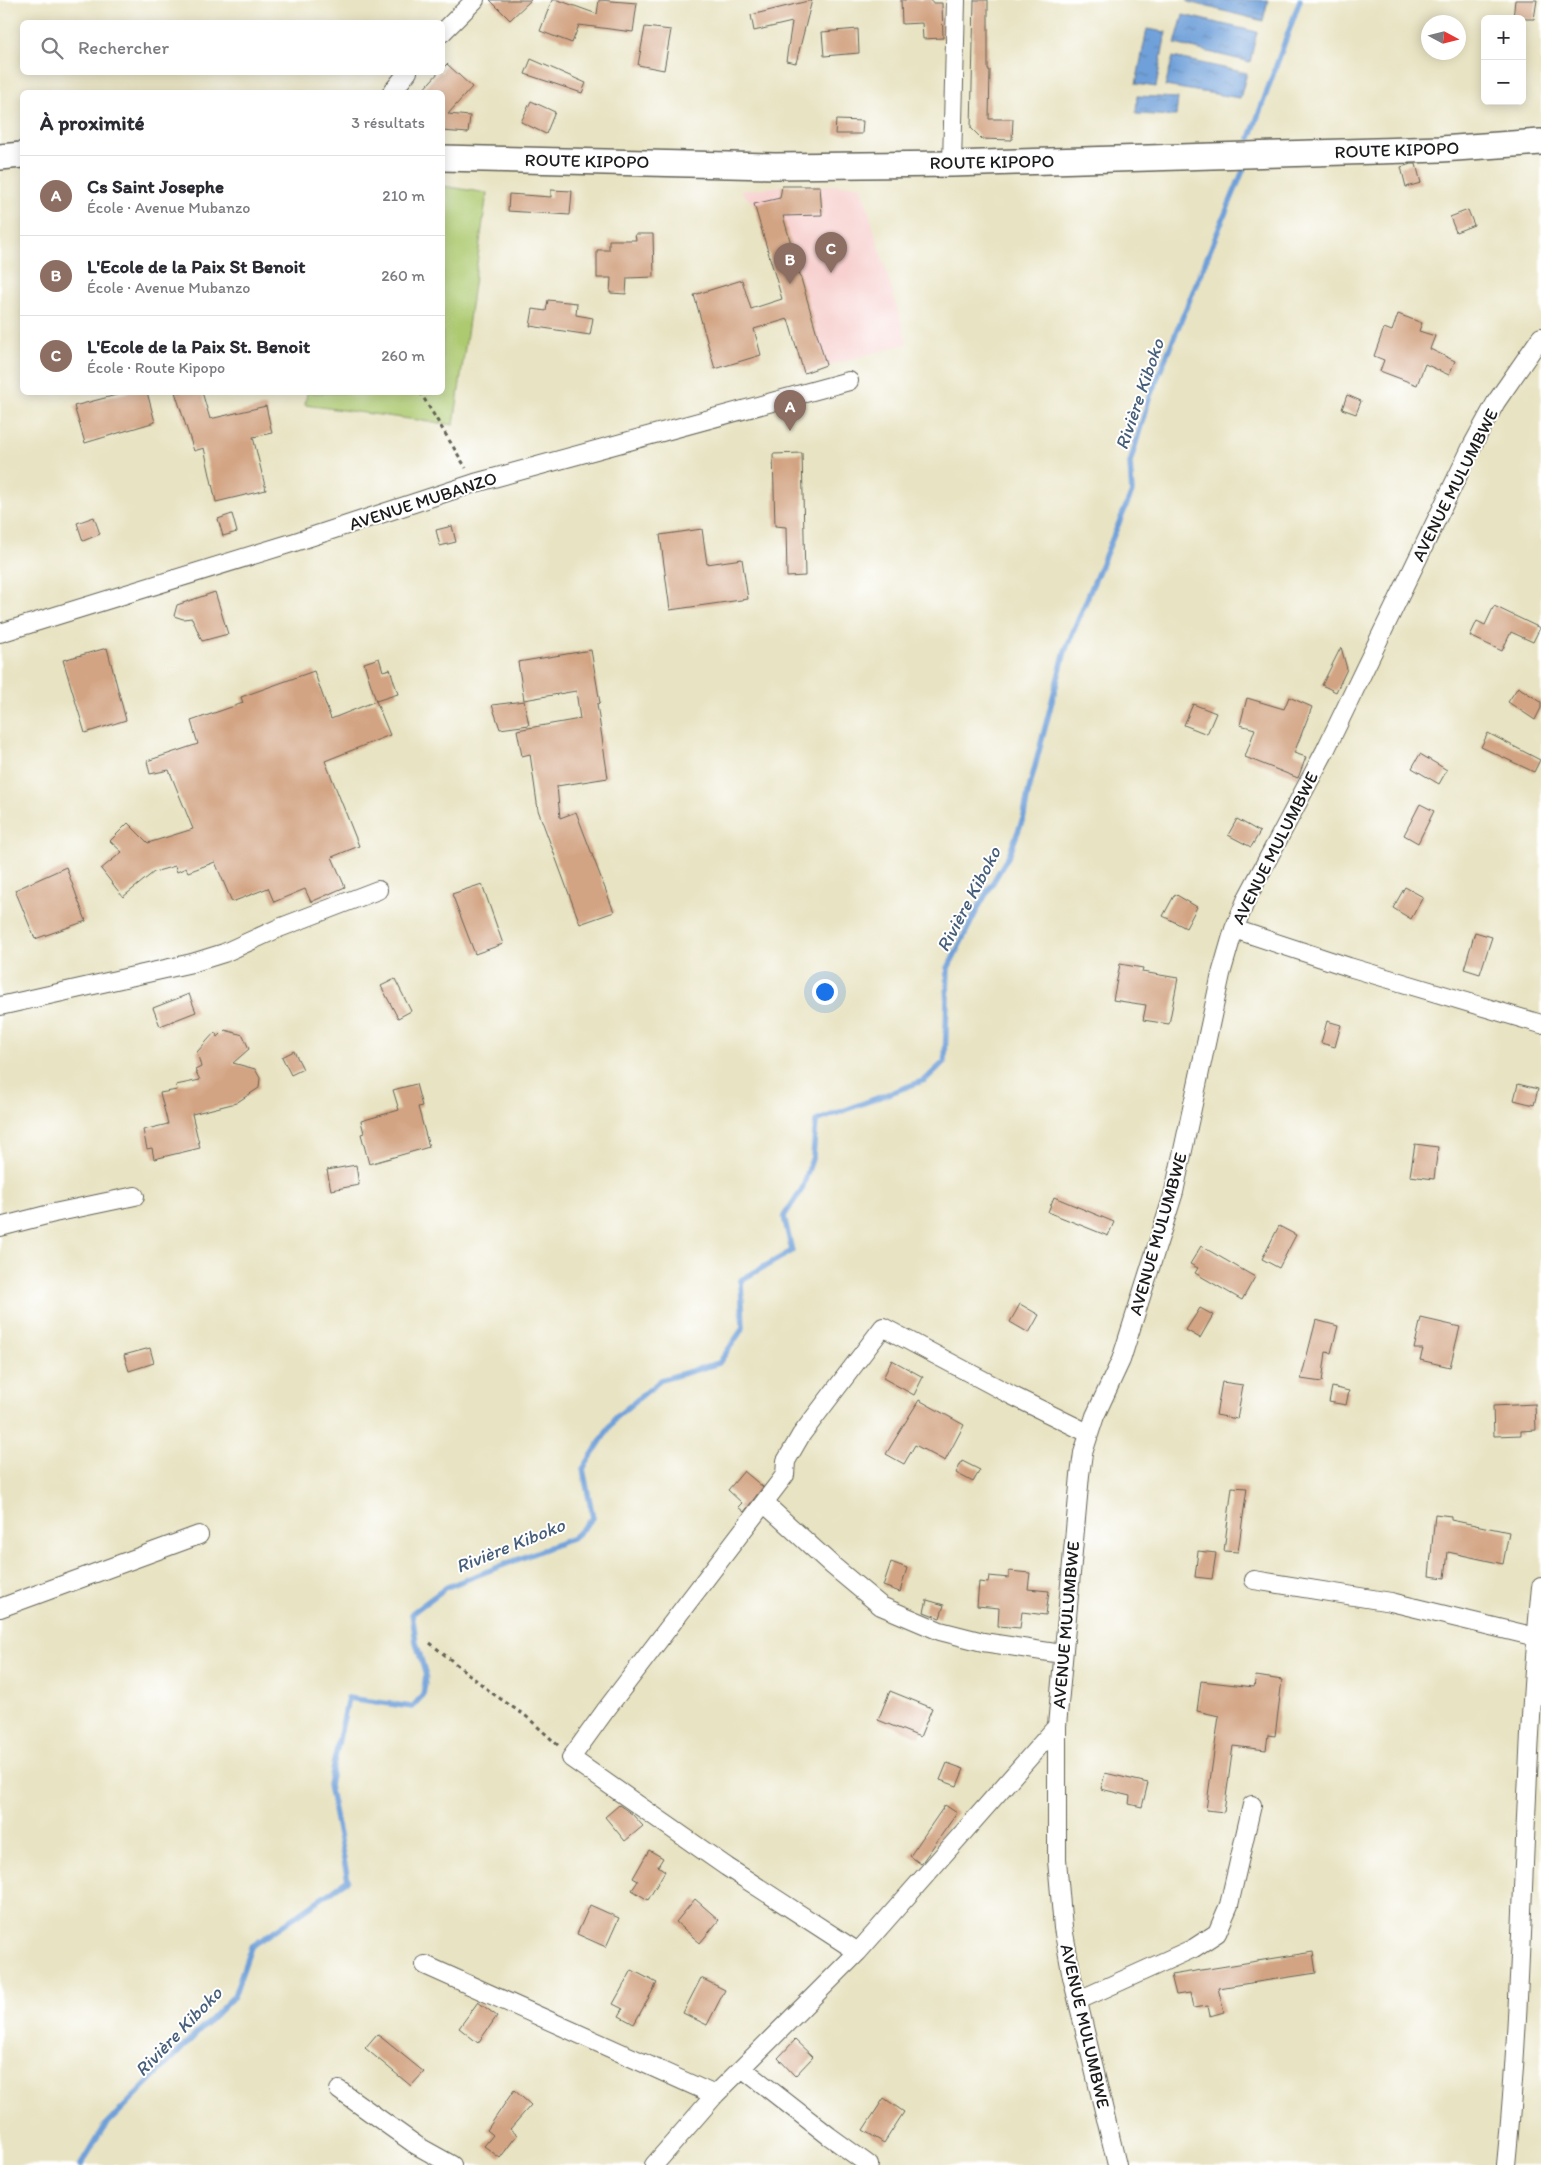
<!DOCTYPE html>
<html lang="fr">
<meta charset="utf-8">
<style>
body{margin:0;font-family:Itim,sans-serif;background:#f2f2f3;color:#2b2b33}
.controls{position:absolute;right:15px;top:15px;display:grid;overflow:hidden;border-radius:8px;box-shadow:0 2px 12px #0003}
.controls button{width:45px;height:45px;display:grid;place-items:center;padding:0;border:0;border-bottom:1px solid #e1e1e2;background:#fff;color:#2b2b33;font:25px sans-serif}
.compass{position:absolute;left:1421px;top:15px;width:45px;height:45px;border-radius:50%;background:#fff;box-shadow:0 2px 12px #0003;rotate:97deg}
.you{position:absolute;left:824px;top:991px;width:18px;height:18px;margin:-12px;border:4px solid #fff;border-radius:50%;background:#1a73e8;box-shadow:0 0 0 8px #1a73e833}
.badge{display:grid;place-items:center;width:32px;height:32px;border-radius:50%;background:#1f6fb2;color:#fff;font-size:16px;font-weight:700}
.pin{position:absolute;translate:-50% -41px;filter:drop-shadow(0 1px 2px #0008)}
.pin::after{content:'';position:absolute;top:26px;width:18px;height:15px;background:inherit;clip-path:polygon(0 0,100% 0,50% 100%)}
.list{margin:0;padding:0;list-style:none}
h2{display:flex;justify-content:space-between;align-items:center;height:65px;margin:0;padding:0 20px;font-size:21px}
h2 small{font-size:16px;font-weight:400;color:#7c7c81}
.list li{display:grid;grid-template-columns:32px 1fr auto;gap:15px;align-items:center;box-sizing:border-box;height:80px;padding:0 20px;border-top:1px solid #e1e1e2}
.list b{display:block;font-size:19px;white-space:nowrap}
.list p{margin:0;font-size:16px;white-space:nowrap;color:#7c7c81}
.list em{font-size:16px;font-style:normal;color:#7c7c81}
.icon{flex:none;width:28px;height:28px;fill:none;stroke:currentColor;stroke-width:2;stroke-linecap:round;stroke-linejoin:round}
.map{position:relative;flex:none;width:1541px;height:2165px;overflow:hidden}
.search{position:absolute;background:#fff;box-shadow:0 2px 12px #0003;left:20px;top:20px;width:425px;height:55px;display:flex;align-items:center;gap:12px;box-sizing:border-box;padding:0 18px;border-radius:8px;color:#7c7c81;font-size:19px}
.panel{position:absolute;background:#fff;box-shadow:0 2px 12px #0003;left:20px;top:90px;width:425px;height:305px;border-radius:8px}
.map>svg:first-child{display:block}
.built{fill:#f7d0cf}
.garden{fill:#adca71;stroke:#647346}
.water{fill:url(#water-ripples);stroke:#465e7a}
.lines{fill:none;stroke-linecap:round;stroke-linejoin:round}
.stream{stroke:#70a0d9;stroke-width:5.5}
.building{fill:#d3a483}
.minor-casing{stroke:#636256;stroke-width:20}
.secondary-casing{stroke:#636256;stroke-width:28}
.path{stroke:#636256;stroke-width:3;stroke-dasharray:4 4;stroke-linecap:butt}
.minor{stroke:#fff;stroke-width:18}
.secondary{stroke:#fff;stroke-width:25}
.labels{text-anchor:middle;stroke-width:4;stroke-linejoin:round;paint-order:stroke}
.street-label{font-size:18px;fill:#1c1c1c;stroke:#fff}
.water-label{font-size:19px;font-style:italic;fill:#465e7a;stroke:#fff}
</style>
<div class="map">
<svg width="1541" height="2165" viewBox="0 0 1541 2165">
<defs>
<pattern id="water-ripples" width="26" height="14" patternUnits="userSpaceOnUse" patternTransform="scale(1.25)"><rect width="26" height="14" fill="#70a0d9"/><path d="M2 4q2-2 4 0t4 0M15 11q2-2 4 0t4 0" fill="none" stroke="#5b82af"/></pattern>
</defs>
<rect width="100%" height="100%" fill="#fff"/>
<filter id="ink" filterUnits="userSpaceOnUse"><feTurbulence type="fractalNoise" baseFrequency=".02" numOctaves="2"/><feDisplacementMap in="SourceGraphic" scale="10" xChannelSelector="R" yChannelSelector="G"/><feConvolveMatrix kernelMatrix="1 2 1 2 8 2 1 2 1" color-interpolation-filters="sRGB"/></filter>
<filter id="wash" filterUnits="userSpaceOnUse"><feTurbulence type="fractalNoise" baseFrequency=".0096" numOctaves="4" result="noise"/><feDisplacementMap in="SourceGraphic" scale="20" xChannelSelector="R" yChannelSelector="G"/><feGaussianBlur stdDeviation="1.12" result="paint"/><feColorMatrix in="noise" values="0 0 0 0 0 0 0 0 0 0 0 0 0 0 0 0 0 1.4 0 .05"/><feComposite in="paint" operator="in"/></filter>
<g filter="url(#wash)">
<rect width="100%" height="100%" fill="#e8e3c2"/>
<path class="built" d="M 861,185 L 907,343 L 804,373 L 754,204 L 740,191 L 782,186 Z"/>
<path class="garden" d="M 443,186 L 487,193 L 454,425 L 305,405 L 307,393 L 442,392 Z"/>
<path class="water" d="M 1188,0 L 1268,0 L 1263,21 L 1188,2 Z
M 1183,15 L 1257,32 L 1250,62 L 1175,44 Z
M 1147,29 L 1166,32 L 1156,87 L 1136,84 Z
M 1173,57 L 1247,73 L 1240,98 L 1165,86 Z
M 1137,96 L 1178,98 L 1176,116 L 1136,114 Z"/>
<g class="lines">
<path class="stream" d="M 1250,138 L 1300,0
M 81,2165 L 103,2128 L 234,1996 L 251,1947 L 348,1880 L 329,1785 L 348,1698 L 412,1707 L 423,1695 L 426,1676 L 416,1642 L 412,1613 L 447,1587 L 573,1538 L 593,1518 L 583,1469 L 616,1417 L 661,1380 L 719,1363 L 743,1328 L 741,1280 L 792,1251 L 784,1216 L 802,1189 L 813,1156 L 816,1121 L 925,1080 L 945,1061 L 948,968 L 979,906 L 1009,855 L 1024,816 L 1028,793 L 1065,651 L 1132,492 L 1130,463 L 1149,398 L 1247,161"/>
</g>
<g id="blocks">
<path class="building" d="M 490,0 L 531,0 L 510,20 Z
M 552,0 L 558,0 L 597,14 L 599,0 L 637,3 L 633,32 L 579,25 L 572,43 L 540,31 Z
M 812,0 L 796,63 L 786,61 L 792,22 L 754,31 L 751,15 Z
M 901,0 L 932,0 L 932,3 L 942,3 L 943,38 L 923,39 L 922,23 L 902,24 Z
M 974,0 L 988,0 L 988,70 L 990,70 L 989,119 L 1013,119 L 1012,140 L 982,139 L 971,128 Z
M 1515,0 L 1537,0 L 1534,19 L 1513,19 Z
M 645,27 L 671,30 L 664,70 L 638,65 Z
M 858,29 L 859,53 L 824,56 L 822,32 Z
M 531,59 L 586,83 L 582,93 L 525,74 Z
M 447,64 L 472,87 L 448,114 L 470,116 L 468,133 L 442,131 L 442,92 L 421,92 L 439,72 L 442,72 L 442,69 Z
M 531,101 L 555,112 L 546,134 L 521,122 Z
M 836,120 L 863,121 L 862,134 L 835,134 Z
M 1411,164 L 1416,164 L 1421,183 L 1406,187 L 1401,167 Z
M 782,186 L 820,186 L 822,215 L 783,216 L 826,365 L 804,373 L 788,319 L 754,329 L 761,355 L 715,369 L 694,295 L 742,280 L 751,309 L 782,299 L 754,204 L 780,198 Z
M 551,190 L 572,191 L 570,215 L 508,211 L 509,194 L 551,197 Z
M 1468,210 L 1474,225 L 1456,232 L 1450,217 Z
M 635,234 L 653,234 L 654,277 L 627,278 L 626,294 L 610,293 L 611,278 L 597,278 L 597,250 L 609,250 L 609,240 L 636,240 Z
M 548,300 L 577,303 L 576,315 L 593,318 L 590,335 L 530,326 L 533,309 L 546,311 Z
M 1398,314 L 1422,323 L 1419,331 L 1435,336 L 1430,349 L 1455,361 L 1449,375 L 1425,364 L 1417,385 L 1380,371 L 1384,360 L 1374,356 L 1384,328 L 1392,331 Z
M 128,392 L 147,392 L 155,422 L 85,443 L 74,406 Z
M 175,392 L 202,392 L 210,419 L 266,406 L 272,433 L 253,437 L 266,490 L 216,502 L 204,448 L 194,451 Z
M 1347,395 L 1361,401 L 1356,414 L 1342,409 Z
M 802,453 L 805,576 L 787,577 L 786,527 L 775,526 L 773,454 Z
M 232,514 L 237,532 L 223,536 L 218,519 Z
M 94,517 L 100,534 L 83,541 L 77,523 Z
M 452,526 L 456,542 L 440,546 L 436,530 Z
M 702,529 L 707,564 L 742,559 L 748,599 L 670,610 L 660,535 Z
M 215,592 L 228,634 L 202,641 L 192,618 L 183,619 L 174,616 L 177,605 Z
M 1494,606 L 1540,628 L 1533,642 L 1511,632 L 1502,651 L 1470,636 L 1477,621 L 1485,625 Z
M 1341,647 L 1347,669 L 1336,692 L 1322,685 Z
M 107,648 L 126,720 L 85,733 L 63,660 Z
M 591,650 L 600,703 L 597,704 L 608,778 L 557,786 L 560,818 L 576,812 L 614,912 L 580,924 L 538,810 L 530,754 L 522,756 L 517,730 L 580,719 L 576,691 L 524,700 L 518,662 Z
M 379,658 L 383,671 L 390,669 L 398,694 L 376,701 L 364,663 Z
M 314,671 L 331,719 L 376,701 L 390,735 L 325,761 L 359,846 L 332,857 L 345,887 L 311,902 L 305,889 L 274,902 L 268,888 L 232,902 L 215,862 L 188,872 L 186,868 L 177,872 L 175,866 L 154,872 L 123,897 L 101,869 L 122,852 L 110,841 L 128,823 L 148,843 L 193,829 L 169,770 L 150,774 L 147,761 L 198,744 L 191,721 L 243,703 L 241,697 Z
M 1518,687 L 1541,702 L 1541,708 L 1535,720 L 1508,702 Z
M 1289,697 L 1312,707 L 1294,753 L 1306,757 L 1298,778 L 1245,757 L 1255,729 L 1240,725 L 1247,698 L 1284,709 Z
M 524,701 L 529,725 L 500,729 L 492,705 Z
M 1193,704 L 1216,713 L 1207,734 L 1184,725 Z
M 1488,733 L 1540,760 L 1534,772 L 1481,747 Z
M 1420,754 L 1447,770 L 1439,784 L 1412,768 Z
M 1420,804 L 1434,811 L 1418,843 L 1404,835 Z
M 1237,819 L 1260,832 L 1251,847 L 1228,835 Z
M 66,867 L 86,921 L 35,939 L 15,890 Z
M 482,884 L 503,944 L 475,954 L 452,894 Z
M 1405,887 L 1423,897 L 1411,919 L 1393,908 Z
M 1175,894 L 1197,907 L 1186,928 L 1163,916 Z
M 1475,932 L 1492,937 L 1480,974 L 1464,969 Z
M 1120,964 L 1143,968 L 1142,972 L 1178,978 L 1169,1024 L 1143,1020 L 1146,1005 L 1113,1000 Z
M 395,979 L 411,1011 L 398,1018 L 381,986 Z
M 189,994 L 196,1012 L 160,1026 L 153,1008 Z
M 1327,1021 L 1341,1025 L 1335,1047 L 1321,1043 Z
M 225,1030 L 243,1035 L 249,1049 L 233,1063 L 255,1069 L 260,1078 L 259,1088 L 236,1103 L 192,1114 L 200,1148 L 154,1159 L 152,1148 L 147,1149 L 143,1130 L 168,1124 L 160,1093 L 177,1090 L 176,1085 L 200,1080 L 195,1070 L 201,1067 L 197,1052 L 215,1032 L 218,1037 Z
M 294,1051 L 303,1069 L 291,1075 L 282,1057 Z
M 416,1084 L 422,1106 L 418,1107 L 429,1147 L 369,1164 L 361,1134 L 364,1133 L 361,1121 L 399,1110 L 393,1090 Z
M 1518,1084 L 1538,1089 L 1534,1105 L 1514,1100 Z
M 1415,1144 L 1438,1147 L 1434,1179 L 1410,1176 Z
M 356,1165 L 359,1185 L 331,1190 L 327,1170 Z
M 1054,1197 L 1114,1222 L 1108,1236 L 1048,1212 Z
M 1279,1226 L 1296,1235 L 1279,1268 L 1262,1259 Z
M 1201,1246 L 1255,1277 L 1242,1300 L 1195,1273 L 1198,1268 L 1190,1264 Z
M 1020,1304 L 1039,1315 L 1029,1333 L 1010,1322 Z
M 1200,1308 L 1213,1315 L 1200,1338 L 1186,1330 Z
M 1421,1318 L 1460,1327 L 1450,1367 L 1420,1360 L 1423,1349 L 1414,1349 Z
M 1316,1320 L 1338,1326 L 1331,1353 L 1326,1352 L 1322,1382 L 1301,1379 Z
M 150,1348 L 154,1363 L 129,1371 L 124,1355 Z
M 892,1360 L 923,1377 L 914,1395 L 883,1378 Z
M 1222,1382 L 1243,1385 L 1237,1419 L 1216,1415 Z
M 1332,1387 L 1349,1391 L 1346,1405 L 1329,1402 Z
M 919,1400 L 964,1425 L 945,1461 L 915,1445 L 904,1464 L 886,1454 Z
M 1535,1404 L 1536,1430 L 1521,1431 L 1521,1435 L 1494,1436 L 1493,1406 Z
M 962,1461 L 980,1470 L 973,1482 L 956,1473 Z
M 744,1471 L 763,1487 L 744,1512 L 738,1507 L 742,1503 L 728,1490 Z
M 1232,1487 L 1247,1488 L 1238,1552 L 1224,1551 Z
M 1435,1514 L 1451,1516 L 1451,1520 L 1509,1532 L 1503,1564 L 1448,1552 L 1445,1578 L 1429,1576 Z
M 1198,1551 L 1216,1553 L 1212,1579 L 1195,1577 Z
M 891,1562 L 907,1568 L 900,1592 L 883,1586 Z
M 1009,1571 L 1030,1573 L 1028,1589 L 1049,1591 L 1046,1615 L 1022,1612 L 1020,1628 L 998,1626 L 999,1608 L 977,1606 L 979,1582 L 988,1583 L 989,1576 L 1009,1578 Z
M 927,1600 L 944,1605 L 940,1618 L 924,1612 Z
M 1256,1676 L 1282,1680 L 1275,1736 L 1268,1735 L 1266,1750 L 1233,1746 L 1224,1812 L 1206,1810 L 1219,1716 L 1197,1711 L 1201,1681 L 1254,1687 Z
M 890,1691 L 932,1708 L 920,1737 L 878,1720 Z
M 947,1763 L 964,1769 L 957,1786 L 940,1780 Z
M 1105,1773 L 1148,1783 L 1142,1807 L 1129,1804 L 1130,1796 L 1101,1789 Z
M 619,1805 L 632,1814 L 643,1826 L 625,1841 L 605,1817 Z
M 945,1805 L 957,1813 L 921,1864 L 910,1856 Z
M 649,1850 L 663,1858 L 658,1866 L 665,1871 L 648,1900 L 632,1890 L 638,1881 L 633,1878 Z
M 695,1899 L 719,1920 L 700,1943 L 676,1922 Z
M 590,1905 L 619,1918 L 606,1947 L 577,1934 Z
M 1313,1952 L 1316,1973 L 1218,1988 L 1224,2012 L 1210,2016 L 1208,2006 L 1193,2008 L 1190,1993 L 1176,1995 L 1171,1975 Z
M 632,1970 L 657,1983 L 634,2024 L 619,2016 L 623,2009 L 613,2004 Z
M 701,1978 L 725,1990 L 707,2025 L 683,2013 Z
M 478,2002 L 497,2016 L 478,2043 L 459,2028 Z
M 377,2034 L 424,2072 L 411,2086 L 365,2048 Z
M 795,2040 L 813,2057 L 795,2076 L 778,2058 Z
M 514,2090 L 531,2105 L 510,2129 L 517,2135 L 500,2158 L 484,2146 L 493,2135 L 487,2130 Z
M 884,2098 L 904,2112 L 884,2143 L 863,2130 Z"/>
</g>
</g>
<g filter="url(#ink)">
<use href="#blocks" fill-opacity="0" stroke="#636256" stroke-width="1"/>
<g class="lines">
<defs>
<path id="minor" d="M 442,33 L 475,0
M 392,92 L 408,72
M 952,164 L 956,0
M 0,633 L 295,542 L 475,483 L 849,381
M 1234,929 L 1349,967 L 1541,1024
M 0,1006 L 192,963 L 224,953 L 279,928 L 378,890
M 0,1227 L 54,1213 L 135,1196
M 764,1503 L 833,1566 L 881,1606 L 940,1631 L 983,1642 L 1062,1654
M 1254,1580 L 1391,1602 L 1536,1637
M 0,1608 L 199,1535
M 858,1952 L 727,1867 L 571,1758 L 605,1711 L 785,1475 L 786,1461 L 801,1435 L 883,1327 L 1013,1396 L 1088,1433
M 425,1965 L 715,2095
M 1079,2000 L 1194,1948 L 1217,1933 L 1229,1905 L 1252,1805
M 742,2068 L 829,2136 L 869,2165
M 339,2090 L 416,2145 L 452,2165
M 654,2165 L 715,2095 L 858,1952 L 1057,1726
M 1117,2165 L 1072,1977 L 1063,1928 L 1057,1860 L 1057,1726 L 1080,1475 L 1083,1453 L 1095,1416 L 1121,1360 L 1174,1192 L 1221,974 L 1234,929 L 1247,898 L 1325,751 L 1473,444 L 1496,402 L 1541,337
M 1506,2165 C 1525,1973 1522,1779 1541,1587"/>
<path id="secondary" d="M 0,157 L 22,155
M 442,158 L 775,166 L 952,164 L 1441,149 L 1541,142"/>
</defs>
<use href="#minor" class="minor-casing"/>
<use href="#secondary" class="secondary-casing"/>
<path class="path" d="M 420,392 L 466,468
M 430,1643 L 492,1693 L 527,1717 L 560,1747"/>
<use href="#minor" class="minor"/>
<use href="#secondary" class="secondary"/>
</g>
</g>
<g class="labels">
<g class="street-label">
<text transform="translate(1397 150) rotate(-2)" y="6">ROUTE KIPOPO</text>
<text transform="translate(587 161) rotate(1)" y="6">ROUTE KIPOPO</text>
<text transform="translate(992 162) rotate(-1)" y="6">ROUTE KIPOPO</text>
<text transform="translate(1455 485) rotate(-63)" y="6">AVENUE MULUMBWE</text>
<text transform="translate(423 501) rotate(-18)" y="6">AVENUE MUBANZO</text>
<text transform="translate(1275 848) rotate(-63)" y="6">AVENUE MULUMBWE</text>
<text transform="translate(1158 1234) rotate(-74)" y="6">AVENUE MULUMBWE</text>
<text transform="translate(1066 1625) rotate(-85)" y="6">AVENUE MULUMBWE</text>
<text transform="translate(1085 2026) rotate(77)" y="6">AVENUE MULUMBWE</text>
</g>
<g class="water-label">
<text transform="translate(1139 394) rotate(-71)" y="7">Rivière Kiboko</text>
<text transform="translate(968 899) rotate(-62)" y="7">Rivière Kiboko</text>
<text transform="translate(510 1545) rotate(-22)" y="7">Rivière Kiboko</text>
<text transform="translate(178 2031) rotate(-46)" y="7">Rivière Kiboko</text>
</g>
</g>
</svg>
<div class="controls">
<button>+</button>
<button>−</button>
</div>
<svg class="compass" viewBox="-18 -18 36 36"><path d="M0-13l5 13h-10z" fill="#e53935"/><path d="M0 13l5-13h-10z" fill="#7c7c81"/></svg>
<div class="you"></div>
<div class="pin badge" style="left:790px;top:431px;background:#8d6e63">A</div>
<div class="pin badge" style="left:790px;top:284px;background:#8d6e63">B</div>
<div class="pin badge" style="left:831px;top:273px;background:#8d6e63">C</div>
<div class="search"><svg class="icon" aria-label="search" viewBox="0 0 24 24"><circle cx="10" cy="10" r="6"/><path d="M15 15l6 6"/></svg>Rechercher</div>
<section class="panel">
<h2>À proximité<small>3 résultats</small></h2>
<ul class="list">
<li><span class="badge" style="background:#8d6e63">A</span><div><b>Cs Saint Josephe</b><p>École · Avenue Mubanzo</p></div><em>210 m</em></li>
<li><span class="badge" style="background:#8d6e63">B</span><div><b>L'Ecole de la Paix St Benoit</b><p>École · Avenue Mubanzo</p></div><em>260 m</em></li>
<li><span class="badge" style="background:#8d6e63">C</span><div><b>L'Ecole de la Paix St. Benoit</b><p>École · Route Kipopo</p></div><em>260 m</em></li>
</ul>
</section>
</div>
